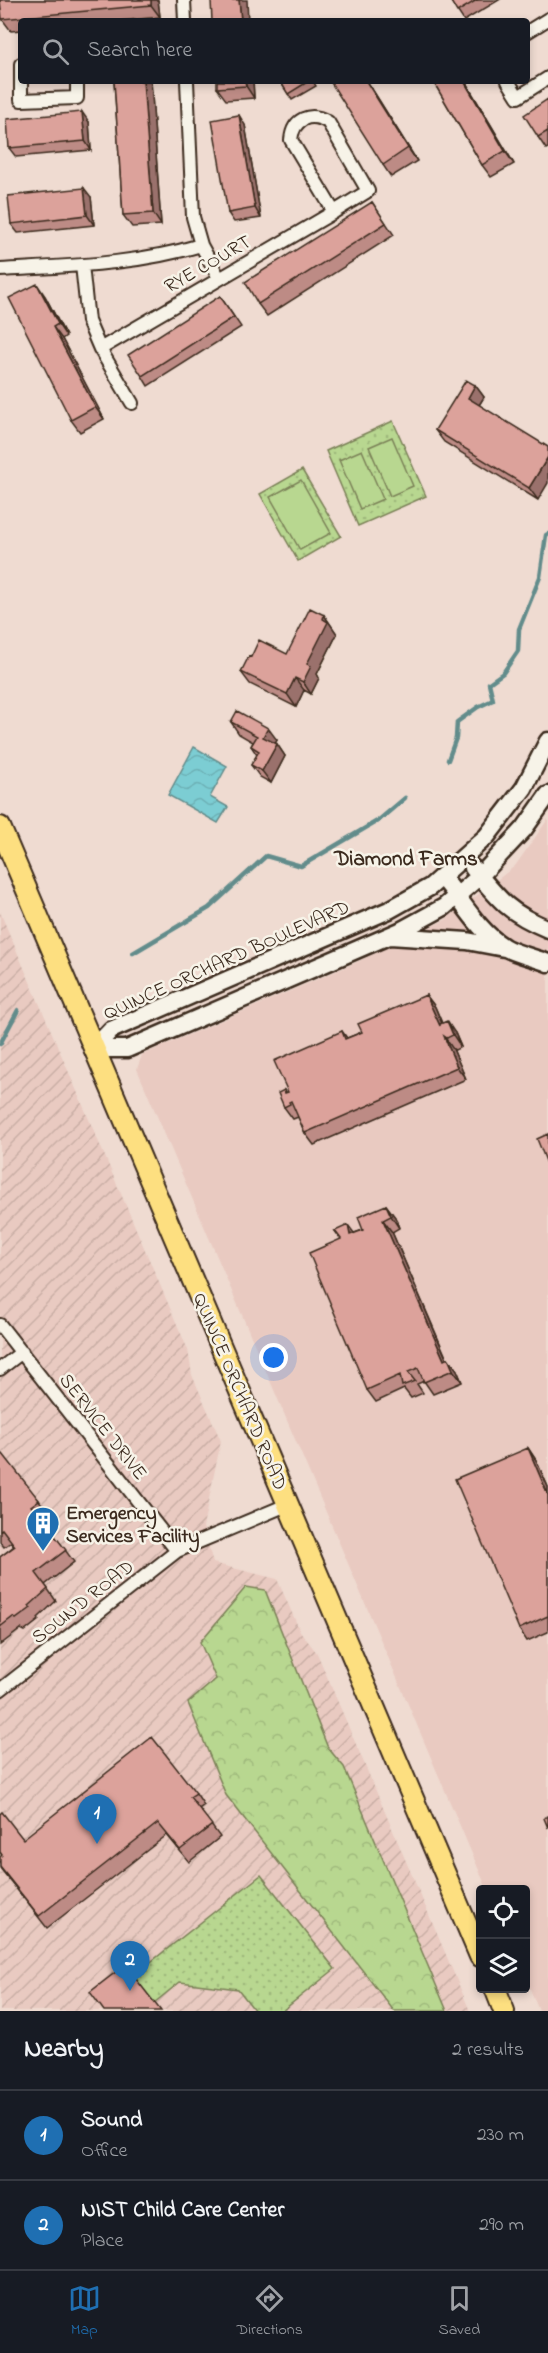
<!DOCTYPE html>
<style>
body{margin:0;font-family:"Indie Flower",sans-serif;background:#20242c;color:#f1f3f6}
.controls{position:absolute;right:18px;bottom:18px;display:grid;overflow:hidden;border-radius:6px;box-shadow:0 3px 9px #0003}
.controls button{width:54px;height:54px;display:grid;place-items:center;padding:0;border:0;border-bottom:2px solid #363941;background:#171b24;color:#f1f3f6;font:30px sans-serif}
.you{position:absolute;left:274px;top:1358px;width:21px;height:21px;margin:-15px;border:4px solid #fff;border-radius:50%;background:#1a73e8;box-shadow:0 0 0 9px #1a73e833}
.badge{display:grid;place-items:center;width:39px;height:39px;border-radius:50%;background:#1f6fb2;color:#fff;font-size:20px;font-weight:700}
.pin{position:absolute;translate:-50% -50px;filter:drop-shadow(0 2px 3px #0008)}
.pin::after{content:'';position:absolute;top:32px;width:21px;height:18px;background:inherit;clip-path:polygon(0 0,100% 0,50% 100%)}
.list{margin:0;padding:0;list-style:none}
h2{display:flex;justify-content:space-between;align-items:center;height:78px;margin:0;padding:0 24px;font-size:26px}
h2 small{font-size:20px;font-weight:400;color:#9ea1a6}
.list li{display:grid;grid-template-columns:39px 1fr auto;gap:18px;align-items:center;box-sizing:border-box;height:90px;padding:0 24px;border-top:2px solid #363941}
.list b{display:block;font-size:22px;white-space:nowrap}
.list p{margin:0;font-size:20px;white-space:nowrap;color:#9ea1a6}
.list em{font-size:20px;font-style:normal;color:#9ea1a6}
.icon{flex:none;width:33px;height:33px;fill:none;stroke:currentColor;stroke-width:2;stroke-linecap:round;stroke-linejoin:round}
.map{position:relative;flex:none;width:548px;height:2011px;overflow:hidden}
.search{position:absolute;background:#171b24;box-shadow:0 3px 9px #0003;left:18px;right:18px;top:18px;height:66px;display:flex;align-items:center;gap:15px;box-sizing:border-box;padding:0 21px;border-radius:6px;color:#9ea1a6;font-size:22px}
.sheet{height:258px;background:#171b24}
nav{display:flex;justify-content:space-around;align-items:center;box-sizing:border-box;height:84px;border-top:2px solid #363941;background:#171b24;font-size:16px;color:#9ea1a6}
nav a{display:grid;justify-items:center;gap:3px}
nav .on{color:#1f6fb2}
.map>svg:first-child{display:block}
.built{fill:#e9cac1}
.industrial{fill:url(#industrial-furrows)}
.forest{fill:url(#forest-crowns);stroke:#7a8057;stroke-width:1.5}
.park{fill:url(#park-dots);stroke:#7a8057;stroke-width:1.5}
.pitch{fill:#b8d790;stroke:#7a8057;stroke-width:1.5}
.water{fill:url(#water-waves);stroke:#628c8b;stroke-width:1.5}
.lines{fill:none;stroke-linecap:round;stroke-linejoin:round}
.stream{stroke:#628c8b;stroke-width:4.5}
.street-casing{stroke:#3b2a1e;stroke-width:16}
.secondary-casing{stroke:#3b2a1e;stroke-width:21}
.primary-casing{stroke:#3b2a1e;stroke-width:24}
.street{stroke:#f7f3e8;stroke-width:12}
.secondary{stroke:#f7f3e8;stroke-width:16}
.primary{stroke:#fddf80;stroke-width:20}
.wall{fill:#bd8b85;stroke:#3b2a1e;stroke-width:1.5}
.shaded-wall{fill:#9a716c;stroke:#3b2a1e;stroke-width:1.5}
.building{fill:#dca29b;stroke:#3b2a1e;stroke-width:1.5}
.labels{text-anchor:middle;stroke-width:5;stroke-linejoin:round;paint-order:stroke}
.street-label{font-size:20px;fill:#3b2a1e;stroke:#f7f3e8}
.poi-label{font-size:20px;font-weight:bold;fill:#3b2a1e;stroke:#f7f3e8;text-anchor:start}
.neighbourhood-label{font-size:21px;font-weight:bold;fill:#3b2a1e;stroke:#f7f3e8}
</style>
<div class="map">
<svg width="548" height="2011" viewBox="0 0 548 2011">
<defs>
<pattern id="industrial-furrows" width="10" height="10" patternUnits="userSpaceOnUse" patternTransform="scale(1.5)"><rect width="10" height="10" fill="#e9cac1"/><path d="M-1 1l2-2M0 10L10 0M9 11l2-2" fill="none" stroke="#c9aea5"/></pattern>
<pattern id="forest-crowns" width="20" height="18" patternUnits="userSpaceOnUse" patternTransform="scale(1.5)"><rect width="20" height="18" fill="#b8d790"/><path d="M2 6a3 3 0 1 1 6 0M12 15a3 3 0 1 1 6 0" fill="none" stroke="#9fb97c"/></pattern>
<pattern id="park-dots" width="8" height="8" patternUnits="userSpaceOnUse" patternTransform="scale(1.5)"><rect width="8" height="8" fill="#b8d790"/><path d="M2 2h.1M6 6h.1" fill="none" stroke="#9fb97c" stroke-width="1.8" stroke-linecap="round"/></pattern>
<pattern id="water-waves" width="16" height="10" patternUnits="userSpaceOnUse" patternTransform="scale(1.5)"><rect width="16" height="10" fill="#7ccdd3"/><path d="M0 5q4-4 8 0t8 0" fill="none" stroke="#6cb0b5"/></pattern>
</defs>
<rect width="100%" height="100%" fill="#efdbd1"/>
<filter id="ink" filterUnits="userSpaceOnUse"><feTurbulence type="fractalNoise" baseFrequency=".0167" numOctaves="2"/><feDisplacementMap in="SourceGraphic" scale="12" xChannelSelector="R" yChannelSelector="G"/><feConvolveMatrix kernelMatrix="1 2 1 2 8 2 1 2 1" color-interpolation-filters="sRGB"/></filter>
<g filter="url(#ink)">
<path class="built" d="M 548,819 L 548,2011 L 539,2011 L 526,1979 L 526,1890 L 487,1889 L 137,1069 L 142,1055 L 355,963 L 445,920 L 515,866 Z"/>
<path class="industrial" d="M 0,912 L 188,1350 L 192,1375 L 221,1441 L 203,1527 L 213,1563 L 277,1579 L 300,1631 L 317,1653 L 470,2011 L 0,2011 Z"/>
<path class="forest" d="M 246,1587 L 265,1590 L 328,1748 L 344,1767 L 447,2011 L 394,2011 L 226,1795 L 188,1703 L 216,1679 L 200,1642 Z"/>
<path class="park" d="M 393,421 L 426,496 L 358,526 L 326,451 Z
M 302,470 L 341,536 L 298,561 L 260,494 Z
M 261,1875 L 335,1969 L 282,2011 L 255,2011 L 238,1989 L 180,1982 L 154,2003 L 133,1976 Z"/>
<path class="pitch" d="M 392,437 L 413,486 L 390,496 L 369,447 Z
M 362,450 L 383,499 L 360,509 L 339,460 Z
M 301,480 L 331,533 L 300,550 L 270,497 Z"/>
<path class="water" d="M 194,747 L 227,766 L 210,797 L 228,807 L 218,823 L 168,795 Z"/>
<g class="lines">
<path class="stream" d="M 448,760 L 456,738 L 457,722 L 478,707 L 493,700 L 489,683 L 503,673 L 518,651 L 519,629 L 540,577 L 546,535 L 548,534
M 133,953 L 209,908 L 266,856 L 301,866 L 379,820 L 405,798
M 0,1044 L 18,1010"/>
<defs>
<path id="street" d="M 184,0 L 185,21
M 527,32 L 548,19
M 21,64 L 21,100 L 77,98 L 77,81
M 187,81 L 193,217 L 201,245 L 219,278
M 508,81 L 518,97 L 548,78
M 82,265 L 88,321 L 100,349 L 132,403
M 0,270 C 68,266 135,265 201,245
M 100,349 L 334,212 L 368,191 L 328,122 C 310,111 293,119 291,140 L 334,212
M 0,1325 L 177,1551
M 0,1369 L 22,1352
M 0,1690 L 177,1551 L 289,1504"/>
<path id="secondary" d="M 473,868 C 499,900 509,913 548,929
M 442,877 C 462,900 477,930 504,947 C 513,953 536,958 548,963
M 390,936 L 467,941 L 504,948
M 93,1049 L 111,1030 L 389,910 L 430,887 L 487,836 L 524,788 L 548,741
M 93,1049 L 127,1049 L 400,931 L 444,907 L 481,875 L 524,829 L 548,795"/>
<path id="primary" d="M 0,827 L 480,1956
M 495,1988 L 504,2011"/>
</defs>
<use href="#street" class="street-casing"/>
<use href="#secondary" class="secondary-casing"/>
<use href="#primary" class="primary-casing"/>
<use href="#street" class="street"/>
<use href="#secondary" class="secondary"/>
<use href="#primary" class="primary"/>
</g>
<path class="wall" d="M 0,0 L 158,0 L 160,17 L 118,21 L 21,21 L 21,30 L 11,31 L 2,19 Z
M 450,0 L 499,0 L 464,21 Z
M 114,81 L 151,81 L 161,225 L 132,227 L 123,215 Z
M 253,81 L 254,98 L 226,100 L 217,88 Z
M 280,81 L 313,81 L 316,86 L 292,100 Z
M 367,81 L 417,161 L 391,177 L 383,165 Z
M 433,81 L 465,81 L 514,164 L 491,177 L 482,165 Z
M 548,99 L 548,148 L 546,149 L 538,137 Z
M 89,122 L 91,150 L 16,157 L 9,148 Z
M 245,125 L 261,218 L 234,222 L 228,213 Z
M 91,197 L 94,225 L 18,233 L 11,224 Z
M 372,202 L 394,235 L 267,316 L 258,304 Z
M 45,296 L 66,336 L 62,339 L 104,419 L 80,432 L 71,420 Z
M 220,296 L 241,327 L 148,386 L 142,376 Z
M 475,385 L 484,397 L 479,405 L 538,500 L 444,442 L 435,430 Z
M 324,615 L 337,634 L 317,674 L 319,678 L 311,694 L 304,690 L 296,707 L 250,684 L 241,672 L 251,657 L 287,654 Z
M 231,722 L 277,740 L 275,743 L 277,744 L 285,756 L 271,783 L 260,777 L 251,765 L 257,755 L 251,746 L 253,742 L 239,734 Z
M 426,995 L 435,1007 L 442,1023 L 455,1033 L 461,1047 L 455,1050 L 453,1049 L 466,1079 L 314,1145 L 305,1133 L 298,1117 L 293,1119 L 284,1107 L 284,1090 L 286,1092 L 288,1092 L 342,1031 L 347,1038 L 362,1032 Z
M 386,1205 L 395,1217 L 399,1228 L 392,1232 L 447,1359 L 448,1358 L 457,1370 L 462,1382 L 433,1394 L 424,1381 L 417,1384 L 423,1393 L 411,1398 L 404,1389 L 376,1402 L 367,1390 L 341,1239 L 335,1231 L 354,1233 L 363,1230 Z
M 528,1448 L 536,1460 L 548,1487 L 548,1632 L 527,1641 L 519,1629 Z
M 0,1456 L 39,1500 L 47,1512 L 41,1517 L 74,1562 L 45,1585 L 56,1601 L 38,1618 L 39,1620 L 25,1631 L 21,1629 L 0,1645 L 0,1557 L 14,1546 L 11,1542 L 4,1547 L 0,1542 Z
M 196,1793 L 204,1805 L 199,1809 L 220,1837 L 189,1862 L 167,1835 L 47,1928 L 0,1868 L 0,1857 L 2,1855 L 0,1853 L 0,1814 L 23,1839 Z"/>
<path class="shaded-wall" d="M 151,0 L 158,0 L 160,17 L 151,5 Z
M 239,0 L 247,0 L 248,21 L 241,21 Z
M 143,81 L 151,81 L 161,225 L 153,213 Z
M 245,81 L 253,81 L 254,98 L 246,86 Z
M 366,81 L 367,81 L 417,161 L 408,148 Z
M 464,81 L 465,81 L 514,164 L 505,151 Z
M 82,112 L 89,122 L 91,150 L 85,141 Z
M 239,115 L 245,125 L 261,218 L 255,208 Z
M 84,188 L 91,197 L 94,225 L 87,215 Z
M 37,284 L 45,296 L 66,336 L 58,324 Z
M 53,327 L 62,339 L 104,419 L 95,407 Z
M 475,385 L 484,397 L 476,410 L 468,398 Z
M 548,457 L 548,483 L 538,500 L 529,488 Z
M 324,615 L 337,634 L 317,674 L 319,678 L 311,694 L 303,682 L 307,664 Z
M 295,678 L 304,690 L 296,707 L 287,694 Z
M 268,728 L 277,740 L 272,749 L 263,737 Z
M 277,744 L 285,756 L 271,783 L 262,771 Z
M 426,995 L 435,1007 L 448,1038 L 440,1026 Z
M 447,1021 L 455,1033 L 461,1047 L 453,1035 Z
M 444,1036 L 453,1049 L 466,1079 L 457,1067 Z
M 386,1205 L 395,1217 L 399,1228 L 391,1216 Z
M 383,1220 L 392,1232 L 452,1372 L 444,1360 Z
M 348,1225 L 357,1237 L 350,1235 Z
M 448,1358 L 457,1370 L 462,1382 L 453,1370 Z
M 528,1448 L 536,1460 L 548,1487 L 548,1495 Z"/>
<path class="building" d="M 0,0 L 151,0 L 151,5 L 2,19 Z
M 211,0 L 239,0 L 241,21 L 212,21 Z
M 450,0 L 477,0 L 457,12 Z
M 114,81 L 143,81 L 153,213 L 123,215 Z
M 217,81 L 245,81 L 246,86 L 217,88 Z
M 280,81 L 309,81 L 288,94 Z
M 330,81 L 366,81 L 408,148 L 383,165 Z
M 433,81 L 464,81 L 505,151 L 482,165 Z
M 548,99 L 548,131 L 538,137 L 524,115 Z
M 82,112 L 85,141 L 9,148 L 7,119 Z
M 239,115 L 255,208 L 228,213 L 212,120 Z
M 84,188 L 87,215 L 11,224 L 8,196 Z
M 372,202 L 386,223 L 258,304 L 245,282 Z
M 37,284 L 58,324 L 53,327 L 95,407 L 71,420 L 9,298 Z
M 220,296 L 234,317 L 142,376 L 128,355 Z
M 466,380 L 475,385 L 468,398 L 548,447 L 548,457 L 529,488 L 435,430 Z
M 310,608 L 324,615 L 323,619 L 328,622 L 307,664 L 311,666 L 303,682 L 295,678 L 287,694 L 241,672 L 249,656 L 251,657 L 259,640 L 287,654 Z
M 237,711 L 268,728 L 263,737 L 277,744 L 262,771 L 251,765 L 259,751 L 251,746 L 257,736 L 231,722 Z
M 426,995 L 440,1026 L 440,1024 L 447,1021 L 453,1035 L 447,1038 L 444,1036 L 457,1067 L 305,1133 L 291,1101 L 289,1102 L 290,1104 L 284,1107 L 278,1093 L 284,1090 L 285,1093 L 288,1092 L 274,1061 L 342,1031 L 345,1039 L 362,1032 L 358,1024 Z
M 548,1134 L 548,1166 L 537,1139 Z
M 386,1205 L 391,1216 L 383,1220 L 444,1360 L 448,1358 L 453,1370 L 424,1382 L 418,1368 L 408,1372 L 415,1381 L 402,1386 L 400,1375 L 367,1390 L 309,1253 L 341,1239 L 335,1231 L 348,1225 L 350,1235 L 363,1230 L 358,1217 Z
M 528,1448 L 548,1495 L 548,1616 L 519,1629 L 455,1479 Z
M 3,1454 L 39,1500 L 31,1506 L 66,1550 L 36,1573 L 48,1589 L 29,1606 L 31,1608 L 16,1619 L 13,1617 L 0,1627 L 0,1557 L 15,1546 L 2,1529 L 0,1531 L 0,1456 Z
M 152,1737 L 196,1793 L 190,1797 L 212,1825 L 180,1850 L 158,1823 L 39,1916 L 0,1867 L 0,1857 L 2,1855 L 0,1852 L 0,1814 L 2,1812 L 23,1839 Z
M 548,1816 L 548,1828 L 544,1818 Z
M 125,1965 L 161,2011 L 104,2011 L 90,1992 Z"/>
</g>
<defs>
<symbol id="building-pin" viewBox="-11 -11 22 30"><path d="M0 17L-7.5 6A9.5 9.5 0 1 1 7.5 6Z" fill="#1f6fb2" stroke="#f7f3e8"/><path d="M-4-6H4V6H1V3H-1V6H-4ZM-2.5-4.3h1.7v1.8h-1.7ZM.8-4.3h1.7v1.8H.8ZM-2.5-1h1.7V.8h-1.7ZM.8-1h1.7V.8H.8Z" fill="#fff"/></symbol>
</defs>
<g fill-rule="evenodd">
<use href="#building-pin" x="24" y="1504" width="38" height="52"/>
</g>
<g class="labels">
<g class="street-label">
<text transform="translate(207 263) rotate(-30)" y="7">RYE COURT</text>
<text transform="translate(226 959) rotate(-24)" y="7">QUINCE ORCHARD BOULEVARD</text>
<text transform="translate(241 1391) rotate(67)" y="7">QUINCE ORCHARD ROAD</text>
<text transform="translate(104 1426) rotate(52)" y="7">SERVICE DRIVE</text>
<text transform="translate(82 1601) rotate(-38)" y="7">SOUND ROAD</text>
</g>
<g class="poi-label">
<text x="66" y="1519">Emergency<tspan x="66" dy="23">Services Facility</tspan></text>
</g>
<g class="neighbourhood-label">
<text x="406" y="865">Diamond Farms</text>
</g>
</g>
</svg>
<div class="controls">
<button><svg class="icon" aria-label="locate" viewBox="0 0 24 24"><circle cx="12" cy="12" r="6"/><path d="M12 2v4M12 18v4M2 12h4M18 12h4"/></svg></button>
<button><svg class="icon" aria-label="layers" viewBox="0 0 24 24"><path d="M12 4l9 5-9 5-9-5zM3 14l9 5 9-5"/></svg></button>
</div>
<div class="you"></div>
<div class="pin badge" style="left:97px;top:1844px">1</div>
<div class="pin badge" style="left:130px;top:1991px">2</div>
<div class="search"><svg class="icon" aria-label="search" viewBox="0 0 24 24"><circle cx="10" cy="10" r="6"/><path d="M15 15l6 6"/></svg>Search here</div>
</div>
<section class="sheet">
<h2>Nearby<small>2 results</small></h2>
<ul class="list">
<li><span class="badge">1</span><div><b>Sound</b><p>Office</p></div><em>230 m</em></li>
<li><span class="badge">2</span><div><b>NIST Child Care Center</b><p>Place</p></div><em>290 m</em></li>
</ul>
</section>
<nav>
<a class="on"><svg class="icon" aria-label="map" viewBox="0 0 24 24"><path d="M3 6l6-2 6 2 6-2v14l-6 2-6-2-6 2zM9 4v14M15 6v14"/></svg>Map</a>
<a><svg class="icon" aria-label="directions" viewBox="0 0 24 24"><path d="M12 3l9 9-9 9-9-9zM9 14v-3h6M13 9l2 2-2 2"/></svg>Directions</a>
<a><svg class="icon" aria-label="saved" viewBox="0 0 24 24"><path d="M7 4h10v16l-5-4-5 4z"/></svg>Saved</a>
</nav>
